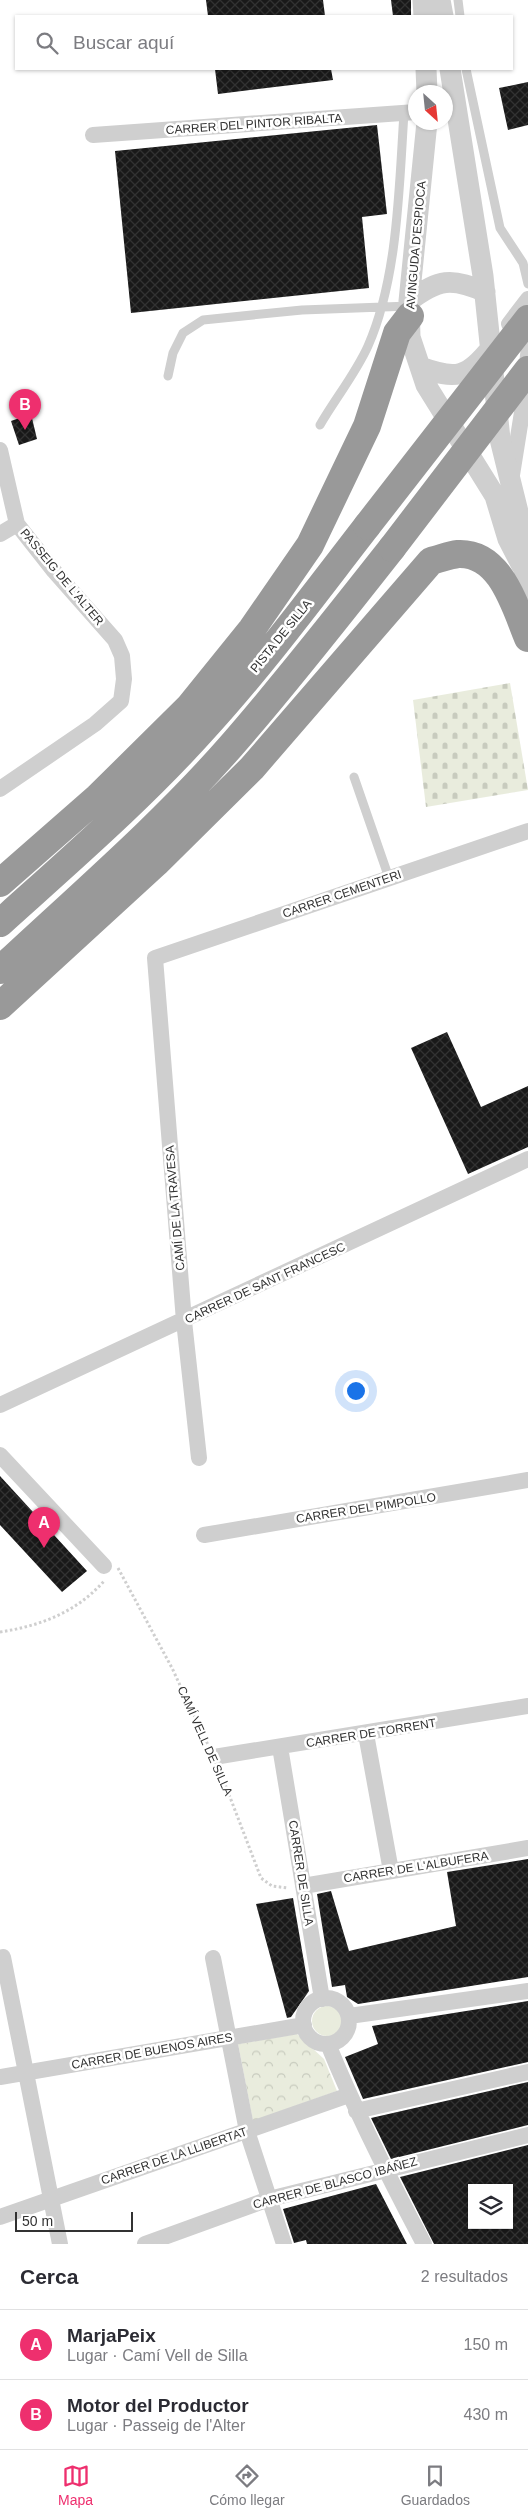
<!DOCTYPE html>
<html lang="es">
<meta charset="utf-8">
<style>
body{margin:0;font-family:Helvetica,sans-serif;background:#f2f2f3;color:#2b2b33}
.controls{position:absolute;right:15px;bottom:15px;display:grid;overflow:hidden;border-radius:0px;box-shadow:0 1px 4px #0004}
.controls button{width:45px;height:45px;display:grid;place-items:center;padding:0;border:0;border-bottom:1px solid #e1e1e2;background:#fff;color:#2b2b33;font:25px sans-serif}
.compass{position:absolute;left:408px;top:85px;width:45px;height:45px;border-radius:50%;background:#fff;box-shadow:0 1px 4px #0004;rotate:153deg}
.scale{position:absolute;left:15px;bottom:12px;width:118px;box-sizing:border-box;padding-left:5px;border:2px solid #323232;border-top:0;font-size:14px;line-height:18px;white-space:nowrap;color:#323232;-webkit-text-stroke:4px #fff;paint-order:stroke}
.you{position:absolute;left:355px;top:1390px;width:18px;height:18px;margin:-12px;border:4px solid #fff;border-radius:50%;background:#1a73e8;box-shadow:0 0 0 8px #1a73e833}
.badge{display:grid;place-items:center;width:32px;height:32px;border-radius:50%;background:#ee2f6e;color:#fff;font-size:16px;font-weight:700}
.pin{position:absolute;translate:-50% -41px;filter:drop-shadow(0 1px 2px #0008)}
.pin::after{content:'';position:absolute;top:26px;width:18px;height:15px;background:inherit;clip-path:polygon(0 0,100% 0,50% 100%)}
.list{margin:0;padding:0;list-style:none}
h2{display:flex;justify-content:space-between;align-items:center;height:65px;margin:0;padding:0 20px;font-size:21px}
h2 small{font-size:16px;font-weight:400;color:#7c7c81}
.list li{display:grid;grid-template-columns:32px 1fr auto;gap:15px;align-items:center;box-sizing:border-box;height:70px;padding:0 20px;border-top:1px solid #e1e1e2}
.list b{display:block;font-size:19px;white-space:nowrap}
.list p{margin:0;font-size:16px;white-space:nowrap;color:#7c7c81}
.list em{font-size:16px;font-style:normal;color:#7c7c81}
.icon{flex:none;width:28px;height:28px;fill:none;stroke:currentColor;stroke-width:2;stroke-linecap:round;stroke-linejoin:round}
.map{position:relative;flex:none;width:528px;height:2244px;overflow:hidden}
.search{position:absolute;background:#fff;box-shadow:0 1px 4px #0004;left:15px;right:15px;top:15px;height:55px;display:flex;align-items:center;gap:12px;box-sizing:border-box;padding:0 18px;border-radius:0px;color:#7c7c81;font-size:19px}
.sheet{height:205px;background:#fff}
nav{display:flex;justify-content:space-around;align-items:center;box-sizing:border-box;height:70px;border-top:1px solid #e1e1e2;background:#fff;font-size:14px;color:#7c7c81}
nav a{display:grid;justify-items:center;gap:2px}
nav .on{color:#ee2f6e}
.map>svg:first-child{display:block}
.grass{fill:#e9ecdd}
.cemetery{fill:url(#cemetery-stones)}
.park{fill:url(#park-crowns)}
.building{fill:url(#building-cross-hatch);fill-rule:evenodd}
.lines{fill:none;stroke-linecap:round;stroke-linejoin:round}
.path{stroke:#cfcfcf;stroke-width:3;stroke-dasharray:2.5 2.5;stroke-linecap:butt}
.service{stroke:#cfcfcf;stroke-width:9}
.minor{stroke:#cfcfcf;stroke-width:16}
.tertiary{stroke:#cfcfcf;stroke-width:21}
.motorway{stroke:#999;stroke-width:28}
.motorway-bridge{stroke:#999;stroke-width:28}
.labels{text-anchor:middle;stroke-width:5;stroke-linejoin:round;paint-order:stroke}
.street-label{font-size:12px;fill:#323232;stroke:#fff}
</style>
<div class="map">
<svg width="528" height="2244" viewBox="0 0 528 2244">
<defs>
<pattern id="cemetery-stones" width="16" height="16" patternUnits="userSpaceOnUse" patternTransform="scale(1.25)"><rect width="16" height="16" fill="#e9ecdd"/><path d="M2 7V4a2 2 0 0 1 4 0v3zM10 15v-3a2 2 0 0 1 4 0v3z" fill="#c8cbbe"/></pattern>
<pattern id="park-crowns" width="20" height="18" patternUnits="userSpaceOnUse" patternTransform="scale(1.25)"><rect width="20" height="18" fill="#e9ecdd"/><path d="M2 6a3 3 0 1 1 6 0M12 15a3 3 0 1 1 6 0" fill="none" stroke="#c8cbbe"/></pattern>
<pattern id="building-cross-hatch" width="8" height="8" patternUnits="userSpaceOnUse" patternTransform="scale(1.25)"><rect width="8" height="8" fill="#191919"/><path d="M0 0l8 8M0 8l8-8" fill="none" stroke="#323232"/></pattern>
</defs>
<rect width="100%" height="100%" fill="#fff"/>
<path class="grass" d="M312 2021a15 15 0 1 1 30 0a15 15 0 1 1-30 0Z"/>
<path class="cemetery" d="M 510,683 L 528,790 L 426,807 L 413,700 Z"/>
<path class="park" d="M 297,2034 L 324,2059 L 337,2091 L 253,2121 L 238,2044 Z"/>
<path class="building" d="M 206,0 L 323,0 L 325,16 L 208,16 Z
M 391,0 L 411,0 L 411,16 L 393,16 Z
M 215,69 L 331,69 L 333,80 L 218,94 Z
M 528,82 L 528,125 L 508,130 L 499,88 Z
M 377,125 L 387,214 L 362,217 L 369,288 L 131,313 L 115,151 Z
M 31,414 L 37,439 L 19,445 L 11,421 Z
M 447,1032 L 481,1107 L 528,1086 L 528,1147 L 468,1174 L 411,1048 Z
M 0,1476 L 87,1571 L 62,1592 L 0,1525 Z
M 528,1859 L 528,1977 L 358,2004 L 347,1997 L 345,1985 L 332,1987 L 317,1894 L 331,1891 L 349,1951 L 456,1926 L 447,1872 Z
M 293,1898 L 309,1991 L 291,2017 L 287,2018 L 256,1904 Z
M 528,2001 L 528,2062 L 363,2099 L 345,2057 L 378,2044 L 372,2026 Z
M 528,2082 L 528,2125 L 391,2159 L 371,2118 Z
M 528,2145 L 528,2244 L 434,2244 L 400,2177 ZM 472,2188 L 509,2188 L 509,2225 L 472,2225 Z
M 376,2184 L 407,2244 L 307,2244 L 306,2240 L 294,2243 L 283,2209 Z"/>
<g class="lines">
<path class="path" d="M 118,1568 L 172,1668 L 208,1745
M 0,1632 C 40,1626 77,1612 104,1581
M 220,1771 L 261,1878 L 272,1886 L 288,1888"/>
<path class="service" d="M 458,0 L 460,16
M 466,69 L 500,228 L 523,263 L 528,284
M 523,368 L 527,334
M 168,376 L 173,353 L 183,333 L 203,320 L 302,310 L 410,306
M 320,425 C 335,399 356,373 368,346 C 398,278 399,187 404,113
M 354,777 L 389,878"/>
<path class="minor" d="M 93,135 L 416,112
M 509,324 L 528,299
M 0,450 L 17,524 L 54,571 L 115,640 L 122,656 L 124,679 L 121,701 L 95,724 L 0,789
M 512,475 L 523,406 L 528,400
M 0,534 L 17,524
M 0,1405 L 528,1159
M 0,1455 L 104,1566
M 199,1458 L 184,1321 L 155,958 L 528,831
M 204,1535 L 528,1480
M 366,1734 L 391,1871
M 280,1747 L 322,1999
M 214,1757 L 528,1706
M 303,1886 L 528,1848
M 3,1957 L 60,2244
M 213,1958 L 247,2131 L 284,2244
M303 2021a23 23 0 1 1 46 0a23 23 0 1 1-46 0Z
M 349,2016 L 528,1991
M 328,2044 C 356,2113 389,2178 424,2244
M 0,2077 L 304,2025
M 356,2111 L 528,2072
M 0,2217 L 349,2095
M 145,2244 L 269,2199 L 528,2135"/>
<path class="tertiary" d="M 423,0 L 424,16
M 440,0 L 443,16
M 426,69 L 427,92
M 450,69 L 483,276 L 500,439 L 524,536 L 524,572 L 528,589
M 427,122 L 409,301 L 410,337 L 426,385 L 495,496 L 508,539 L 522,566
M 409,301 C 438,279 452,277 485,292
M 420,367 C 456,380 467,378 491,348"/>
<path class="motorway" d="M 0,883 L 98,797 L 189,707 L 252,629 L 310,545 L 367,426 L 397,333 L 410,316
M 0,923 C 71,859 144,796 208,724 C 265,661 315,593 367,526
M 0,970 C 78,897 161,826 231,746 C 287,682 339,615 392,548
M 0,1006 L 156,863 L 252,768 L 431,561 C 440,559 449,555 458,554 C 501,552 515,607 528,638"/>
<path class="motorway-bridge" d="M 367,526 L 528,319
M 392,548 L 528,370"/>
</g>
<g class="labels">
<g class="street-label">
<text transform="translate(254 124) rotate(-4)" y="4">CARRER DEL PINTOR RIBALTA</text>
<text transform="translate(416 245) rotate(-85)" y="4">AVINGUDA D'ESPIOCA</text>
<text transform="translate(62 577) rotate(50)" y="4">PASSEIG DE L'ALTER</text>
<text transform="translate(281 636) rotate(-51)" y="4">PISTA DE SILLA</text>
<text transform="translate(342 894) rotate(-19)" y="4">CARRER CEMENTERI</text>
<text transform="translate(175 1208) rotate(-95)" y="4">CAMÍ DE LA TRAVESA</text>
<text transform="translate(265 1283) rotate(-25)" y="4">CARRER DE SANT FRANCESC</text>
<text transform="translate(366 1508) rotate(-9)" y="4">CARRER DEL PIMPOLLO</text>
<text transform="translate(371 1733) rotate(-9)" y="4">CARRER DE TORRENT</text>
<text transform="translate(205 1741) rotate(66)" y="4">CAMÍ VELL DE SILLA</text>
<text transform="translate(416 1867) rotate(-9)" y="4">CARRER DE L'ALBUFERA</text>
<text transform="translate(301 1873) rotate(81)" y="4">CARRER DE SILLA</text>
<text transform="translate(152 2051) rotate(-10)" y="4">CARRER DE BUENOS AIRES</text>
<text transform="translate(174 2156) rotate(-19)" y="4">CARRER DE LA LLIBERTAT</text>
<text transform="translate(335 2183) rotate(-15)" y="4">CARRER DE BLASCO IBÁÑEZ</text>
</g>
</g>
</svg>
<div class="controls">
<button><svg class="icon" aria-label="layers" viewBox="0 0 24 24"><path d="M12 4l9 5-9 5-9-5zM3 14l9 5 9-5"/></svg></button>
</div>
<svg class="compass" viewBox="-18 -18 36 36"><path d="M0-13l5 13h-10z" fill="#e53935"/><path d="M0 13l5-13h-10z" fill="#7c7c81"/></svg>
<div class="scale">50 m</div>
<div class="you"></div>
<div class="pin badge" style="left:44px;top:1548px">A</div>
<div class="pin badge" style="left:25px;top:430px">B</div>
<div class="search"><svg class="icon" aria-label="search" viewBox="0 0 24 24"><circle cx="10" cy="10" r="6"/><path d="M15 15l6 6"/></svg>Buscar aquí</div>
</div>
<section class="sheet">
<h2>Cerca<small>2 resultados</small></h2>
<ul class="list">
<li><span class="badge">A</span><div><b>MarjaPeix</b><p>Lugar · Camí Vell de Silla</p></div><em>150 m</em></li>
<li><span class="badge">B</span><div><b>Motor del Productor</b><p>Lugar · Passeig de l'Alter</p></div><em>430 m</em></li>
</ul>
</section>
<nav>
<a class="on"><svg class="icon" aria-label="map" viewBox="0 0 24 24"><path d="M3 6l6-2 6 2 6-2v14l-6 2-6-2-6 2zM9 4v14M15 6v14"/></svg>Mapa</a>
<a><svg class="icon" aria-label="directions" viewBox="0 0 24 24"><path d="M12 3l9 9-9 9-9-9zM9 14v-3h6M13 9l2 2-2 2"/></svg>Cómo llegar</a>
<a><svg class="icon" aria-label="saved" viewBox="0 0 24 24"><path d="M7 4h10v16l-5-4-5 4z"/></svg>Guardados</a>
</nav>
